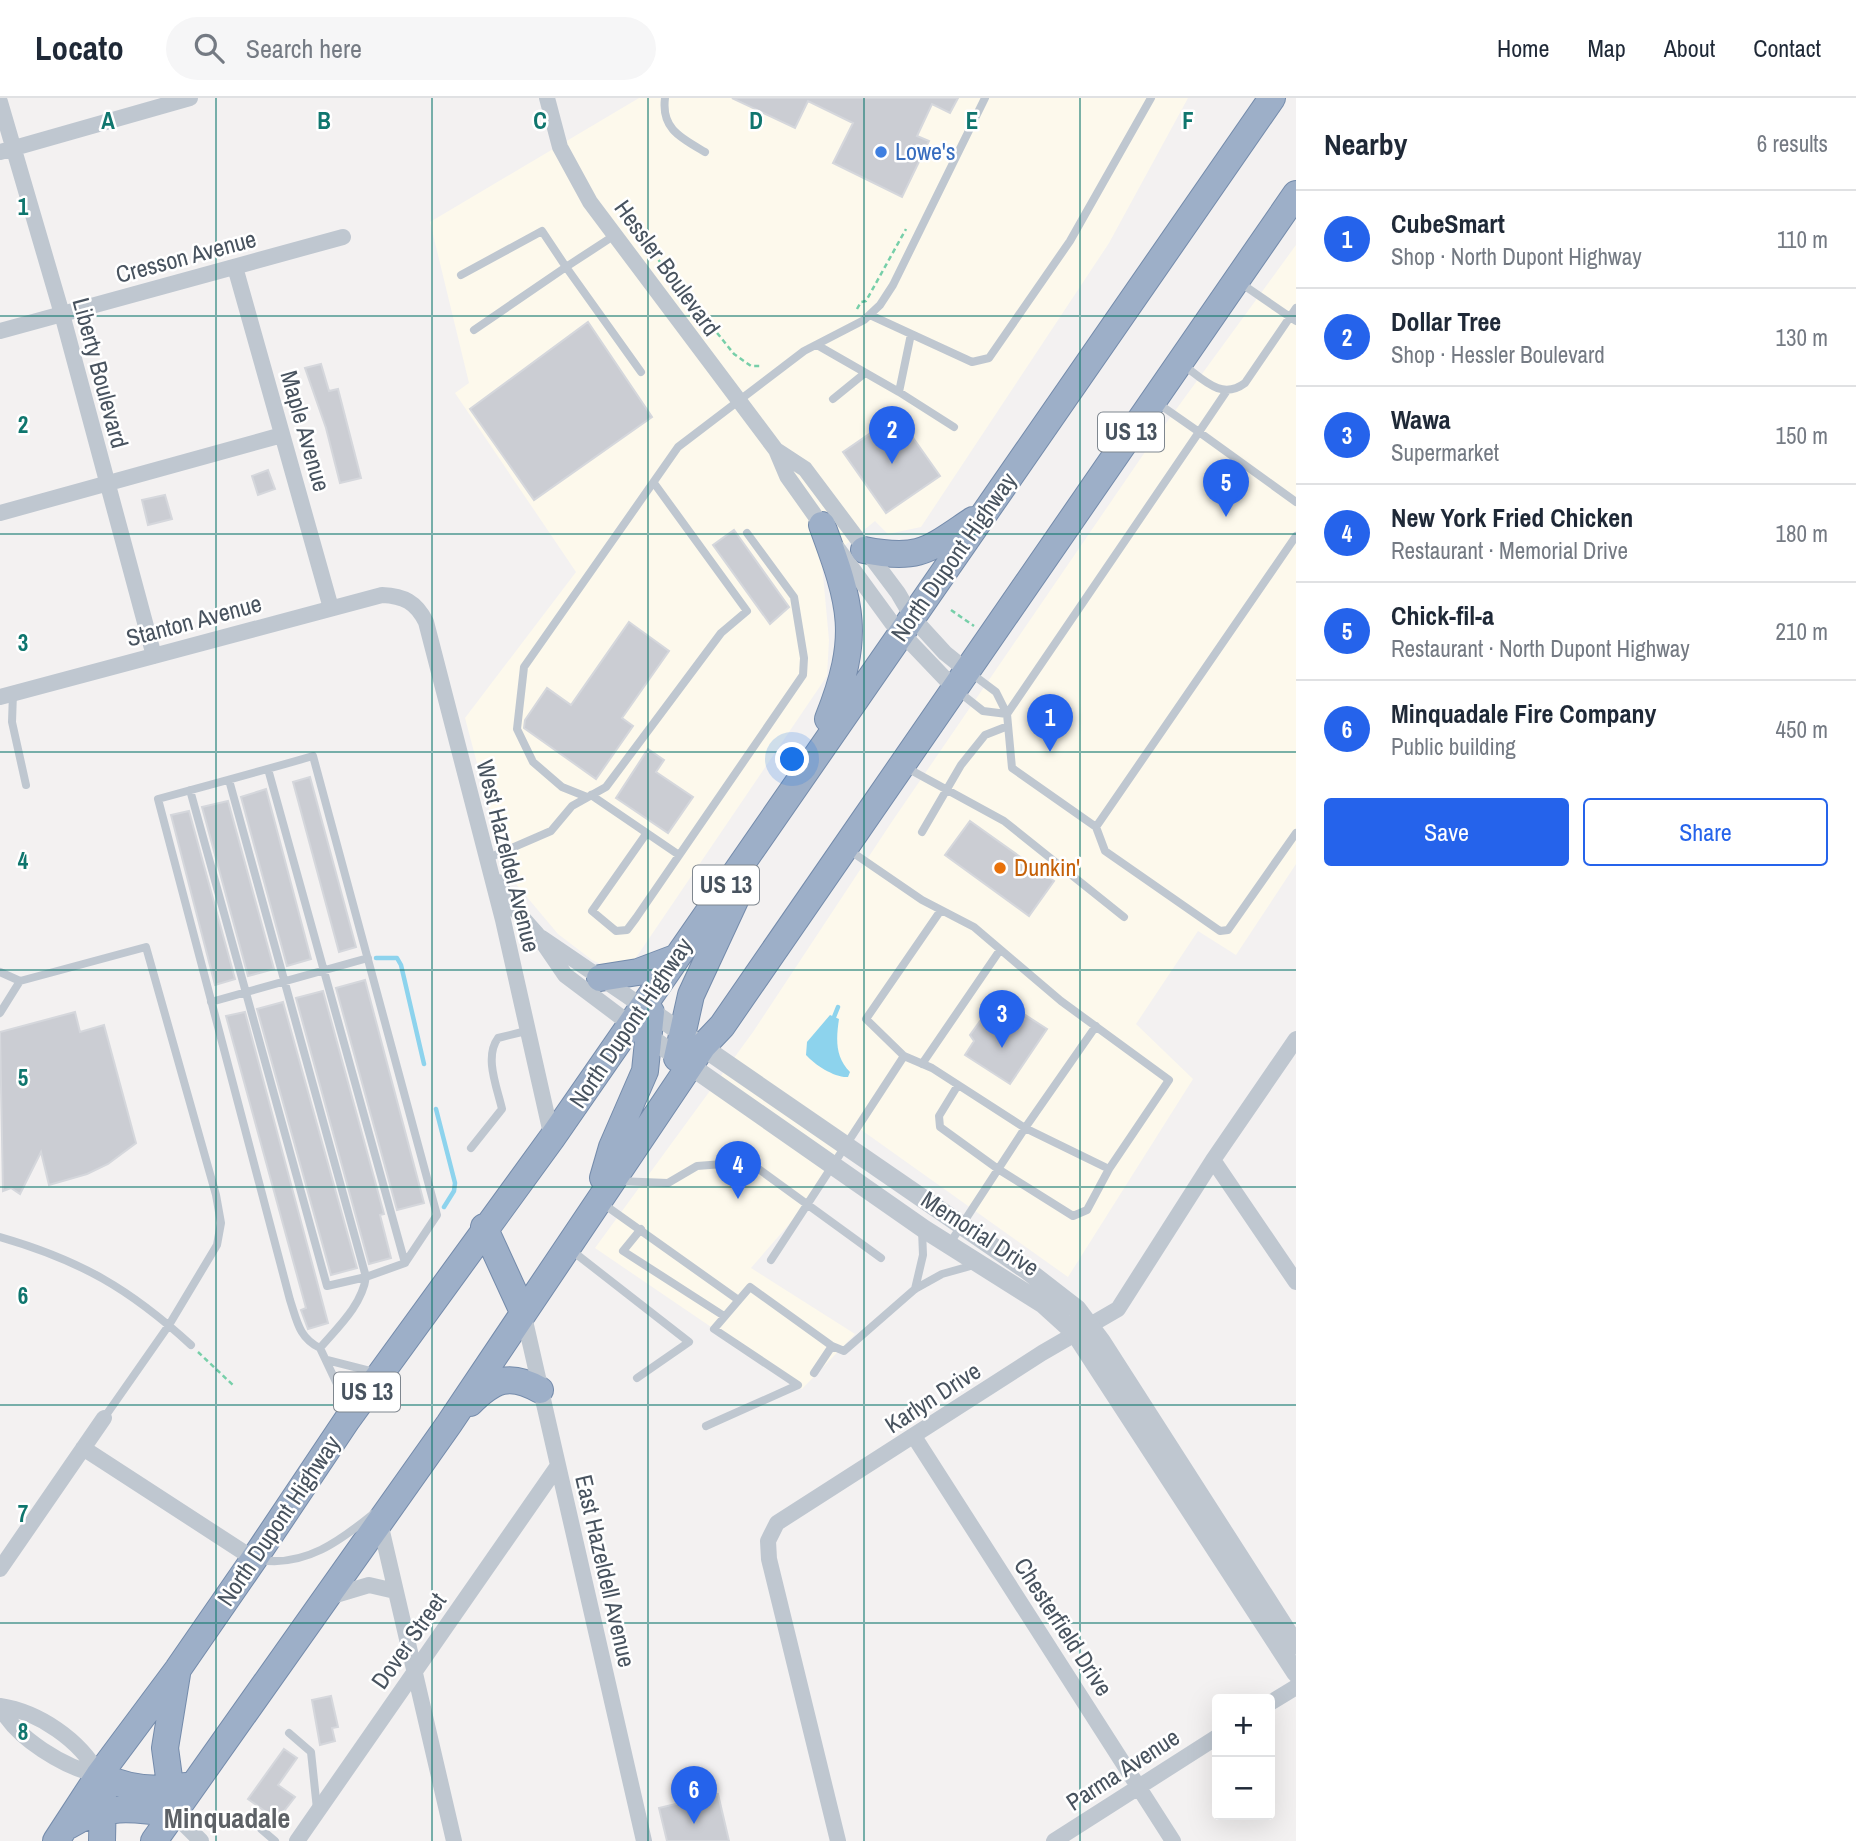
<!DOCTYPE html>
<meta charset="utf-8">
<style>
body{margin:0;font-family:"Archivo Narrow",sans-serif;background:#f6f6f7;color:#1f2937}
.controls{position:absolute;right:21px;bottom:21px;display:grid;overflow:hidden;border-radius:7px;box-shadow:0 7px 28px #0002}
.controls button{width:63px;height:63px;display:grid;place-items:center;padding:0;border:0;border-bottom:2px solid #e0e1e3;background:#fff;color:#1f2937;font:35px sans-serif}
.you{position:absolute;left:793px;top:662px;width:24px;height:24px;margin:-18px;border:5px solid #fff;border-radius:50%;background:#1a73e8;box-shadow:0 0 0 10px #1a73e833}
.badge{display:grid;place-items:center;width:46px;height:46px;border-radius:50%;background:#2563eb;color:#fff;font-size:23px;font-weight:700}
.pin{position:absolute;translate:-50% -58px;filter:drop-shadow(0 2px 4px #0008)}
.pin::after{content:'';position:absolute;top:37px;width:24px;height:21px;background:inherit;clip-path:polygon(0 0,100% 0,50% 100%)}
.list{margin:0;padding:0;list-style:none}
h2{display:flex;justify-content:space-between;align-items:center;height:91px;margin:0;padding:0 28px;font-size:30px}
h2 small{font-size:23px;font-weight:400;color:#747a83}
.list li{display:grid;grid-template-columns:46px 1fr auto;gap:21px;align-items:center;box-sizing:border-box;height:98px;padding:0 28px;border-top:2px solid #e0e1e3}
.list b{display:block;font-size:26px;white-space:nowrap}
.list p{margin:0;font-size:23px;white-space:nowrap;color:#747a83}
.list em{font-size:23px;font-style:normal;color:#747a83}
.actions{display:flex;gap:14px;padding:21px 28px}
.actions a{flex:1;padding:16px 0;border:2px solid #2563eb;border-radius:7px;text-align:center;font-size:24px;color:#2563eb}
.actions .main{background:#2563eb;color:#fff}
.icon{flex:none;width:38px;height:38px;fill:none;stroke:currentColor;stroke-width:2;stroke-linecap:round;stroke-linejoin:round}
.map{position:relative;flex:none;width:1296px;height:1743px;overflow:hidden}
header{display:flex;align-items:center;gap:42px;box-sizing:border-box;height:98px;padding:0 35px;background:#fff;border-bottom:2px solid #e0e1e3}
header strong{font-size:33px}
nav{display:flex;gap:38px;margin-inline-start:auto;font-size:24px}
.search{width:490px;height:63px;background:#f6f6f7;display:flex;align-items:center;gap:18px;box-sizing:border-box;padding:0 24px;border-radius:38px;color:#747a83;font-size:26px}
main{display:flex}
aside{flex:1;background:#fff}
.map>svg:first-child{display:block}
.commercial{fill:#fdf9ec}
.water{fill:#8dd3ed}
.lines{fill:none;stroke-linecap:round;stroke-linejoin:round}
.stream{stroke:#8dd3ed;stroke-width:4.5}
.building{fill:#cbcdd3;stroke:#d5d7dc;stroke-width:2}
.trunk-casing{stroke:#748bab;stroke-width:28}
.path{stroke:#77cfa9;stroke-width:2.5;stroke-dasharray:5 3.5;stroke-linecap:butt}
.service{stroke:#bfc7d0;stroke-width:8}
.minor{stroke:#bfc7d0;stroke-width:16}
.tertiary{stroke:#bfc7d0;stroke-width:19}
.trunk{stroke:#9dafc8;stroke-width:26}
.grid{fill:none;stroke:#0f766e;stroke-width:2;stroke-opacity:0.55}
.shop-dot{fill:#3f7fe0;stroke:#fff;stroke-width:2.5}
.food-dot{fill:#e8710a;stroke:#fff;stroke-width:2.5}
.labels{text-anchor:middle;stroke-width:5;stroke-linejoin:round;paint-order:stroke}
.shield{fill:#fff;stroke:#7f878f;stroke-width:2}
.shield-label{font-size:23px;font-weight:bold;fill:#48535f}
.shop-label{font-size:24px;fill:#366cbe;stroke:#fff;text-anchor:start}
.street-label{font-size:24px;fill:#48535f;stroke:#fff}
.food-label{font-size:24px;fill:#c56008;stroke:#fff;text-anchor:start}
.quarter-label{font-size:28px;font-weight:bold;fill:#5d6166;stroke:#fff}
.grid-label{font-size:23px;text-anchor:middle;font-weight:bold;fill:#0f766e;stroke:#fff;stroke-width:5;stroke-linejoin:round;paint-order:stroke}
</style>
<header>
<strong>Locato</strong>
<div class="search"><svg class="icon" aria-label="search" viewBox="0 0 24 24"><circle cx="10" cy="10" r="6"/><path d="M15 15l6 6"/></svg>Search here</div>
<nav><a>Home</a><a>Map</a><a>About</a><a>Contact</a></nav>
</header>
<main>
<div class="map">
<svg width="1296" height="1743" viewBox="0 0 1296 1743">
<rect width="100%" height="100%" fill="#f3f1f1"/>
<path class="commercial" d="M 639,0 L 1188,0 L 1109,145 L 921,429 L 888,436 L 875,423 L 822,466 L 829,542 L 827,578 L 631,867 L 609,870 L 592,862 L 558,836 L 506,774 L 465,620 L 576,474 L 455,295 L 469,285 L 430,124 Z
M 1296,147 L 1296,766 L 1236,857 L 1198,833 L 1136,926 L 1193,981 L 1068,1179 L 860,1031 L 825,1085 L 751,1170 L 855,1236 L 802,1291 L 595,1150 L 753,934 L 891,725 L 1145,354 Z"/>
<path class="water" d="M 830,917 L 839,921 C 836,941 835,959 850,974 L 848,979 C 835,980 815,967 806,957 L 807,944 Z"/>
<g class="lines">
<path class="stream" d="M 376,860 L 397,860 L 401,867 L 424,966
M 834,919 L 838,909
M 436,1011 L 455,1085 L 454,1093 L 444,1109"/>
</g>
<path class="building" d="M 732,0 L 958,0 L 950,15 L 932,6 L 917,38 L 929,43 L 902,99 L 833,65 L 853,25 L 808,3 L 795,30 Z
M 588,224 L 652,319 L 534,402 L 470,311 Z
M 321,266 L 329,293 L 338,291 L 361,380 L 340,385 L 326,330 L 305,270 Z
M 897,317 L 940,378 L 886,415 L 843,354 Z
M 268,372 L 275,391 L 258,397 L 252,378 Z
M 165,397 L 172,421 L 148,427 L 142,402 Z
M 734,432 L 789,509 L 770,526 L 713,447 Z
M 629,524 L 669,553 L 622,620 L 633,628 L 596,681 L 524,630 L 525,622 L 547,590 L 571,607 Z
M 648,651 L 664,662 L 656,674 L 693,699 L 668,735 L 616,700 Z
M 310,679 L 356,849 L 339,854 L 293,684 Z
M 266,691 L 311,861 L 287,868 L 241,699 Z
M 228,703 L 274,871 L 248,878 L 202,709 Z
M 189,713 L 235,881 L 215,887 L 171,717 Z
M 970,723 L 1054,783 L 1029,818 L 945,757 Z
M 365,882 L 424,1105 L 397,1112 L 336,890 Z
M 323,893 L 384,1116 L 380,1117 L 391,1160 L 369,1166 L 296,900 Z
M 1002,902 L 1047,931 L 1010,986 L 965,957 L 974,943 L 970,937 L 988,912 L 995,914 Z
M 283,904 L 357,1170 L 331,1177 L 257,911 Z
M 75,914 L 80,934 L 104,927 L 136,1045 L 108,1066 L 87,1076 L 49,1087 L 41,1054 L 20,1096 L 11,1090 L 3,1093 L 0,934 Z
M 245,914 L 328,1225 L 308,1231 L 301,1212 L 306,1210 L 226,918 Z
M 331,1598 L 338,1629 L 332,1630 L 335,1643 L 320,1647 L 312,1602 Z
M 284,1651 L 297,1660 L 278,1687 L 295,1699 L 277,1722 L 248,1701 Z
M 718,1696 L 729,1743 L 667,1743 L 659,1710 Z"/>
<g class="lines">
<defs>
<path id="trunk" d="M 822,427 C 852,508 861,538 828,621
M 864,452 C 920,463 928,452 973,422
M 600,880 L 638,874 L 675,860
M 677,960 L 691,897 L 743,785
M 603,1080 L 612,1049 L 645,973 L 651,914
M 484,1129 L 523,1214
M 470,1305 C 493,1282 509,1274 540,1292
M 99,1677 C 126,1690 155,1694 185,1688
M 68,1728 C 102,1706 135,1710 174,1716 L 165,1650 L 177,1576
M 56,1743 L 99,1677 L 178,1571 L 254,1461 L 347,1322 L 552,1040 L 1272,0
M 102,1743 L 103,1696
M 154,1743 L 449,1326 L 703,948 L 722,928 L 1296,96"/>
</defs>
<use href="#trunk" class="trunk-casing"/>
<path class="path" d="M 616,109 L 734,256 L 751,268 L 762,268
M 857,211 L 861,204 L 866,203 L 906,131
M 951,512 L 974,528
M 198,1254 L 235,1289"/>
<path class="service" d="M 665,0 C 661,31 681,40 705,54
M 615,137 L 566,169 L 641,274
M 461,177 L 542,133 L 566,169 L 474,232
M 1239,184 L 1290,219 L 1296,210
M 870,217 L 972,264 L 989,260 L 1070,143 L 1151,0
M 817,247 L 899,294 L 911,236
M 1182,266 C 1203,281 1221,303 1245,285 L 1290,219 L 1296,223
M 899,294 L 954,329
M 833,301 L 865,275
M 1156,304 L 1199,334 L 1226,294
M 972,576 L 996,594 L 1007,616 L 1012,670 L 1096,729 L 1105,753 L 1220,833 L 1228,832 L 1296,735
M 959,594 L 983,613 L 1007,616
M 13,595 L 12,624 L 26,687
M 1007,616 L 1199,334 L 1296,404
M 907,670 L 1004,723 L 1124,819
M 268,671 L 405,1165
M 229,682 L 366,1179 C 362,1207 338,1229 320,1250 L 337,1286 L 345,1316
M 190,692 L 327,1188 L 366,1179 L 405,1165 L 437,1117 L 313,658 C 261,673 210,687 158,701 L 290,1202 C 297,1223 299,1240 320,1250
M 591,697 L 679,757
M 587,699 L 562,689 L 533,664 L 517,631 L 524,569 L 678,349 L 804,253 L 864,222 L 880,207 L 893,187 L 985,0
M 1096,729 L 1296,438
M 922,734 L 961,667 L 985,637 L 1008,628
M 646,736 L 592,813 L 616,833 L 627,832 L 636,820 L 803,577 L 804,560 L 794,499 L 747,435
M 849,752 L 922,802 L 974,829 L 1061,903 L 1169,982 L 1109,1071 L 1025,1030 L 950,1145
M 486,761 L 551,733 L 572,708 L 606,689 L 721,535 L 747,513 L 654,385
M 0,874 L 20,883 L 146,849 L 216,1097 L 221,1125 L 217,1147 L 169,1227 L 104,1320
M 211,904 L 368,860
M 0,915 L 20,883
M 904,958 L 932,970 L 1025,1030 L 1096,928
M 922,966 L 1000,852
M 958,987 L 939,1018 L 940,1029 L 998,1071 L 1073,1118 L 1087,1112 L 1109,1071
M 471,1050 L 502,1011 C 497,989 484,959 498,940 L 526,933
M 617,1083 L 668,1085 L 697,1068 L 749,1064 L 881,1160
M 602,1105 L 737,1201
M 641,1131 L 623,1153 L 724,1218
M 0,1139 C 80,1162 130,1191 191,1247
M 571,1152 L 689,1244 L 637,1280
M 771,1162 L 904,958 L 866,921 L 941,812
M 915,1191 L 923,1157 L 922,1132
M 327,1262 L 374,1274
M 814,1275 L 832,1248
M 706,1328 L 798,1287 L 714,1231 L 750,1189 L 832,1248 L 844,1253 L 915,1191 L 942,1176 L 974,1167
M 260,1462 C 305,1469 340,1443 373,1416
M 289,1635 L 311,1654 L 317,1711
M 261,1731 L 275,1743"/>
<path class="minor" d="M 547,0 L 560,49 L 590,104 L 776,352 L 787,378 L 826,433
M 0,4 L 62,216 L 154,558
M 0,54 L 190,0
M 235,169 L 331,510
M 0,233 L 343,139
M 776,352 L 805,371 L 898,495 L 912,519 L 945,555 L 966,572
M 0,415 L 282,337
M 838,451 L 892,525 L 954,590
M 0,599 L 382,497 C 404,498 416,504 426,524 L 503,822 L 552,1040
M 498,784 L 512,808 L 537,836 L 565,877 L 630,926
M 542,840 L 642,908
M 1213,1062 L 1296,1184
M 523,1214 L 644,1743
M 915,1340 L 1173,1743
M 83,1350 L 254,1461
M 380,1425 L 454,1743
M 0,1471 L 104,1320
M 329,1499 L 369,1487 L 395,1493
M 1270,1605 L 1296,1589
M 0,1608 C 39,1614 80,1642 99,1677
M 0,1608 C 15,1640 65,1670 99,1677
M 174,1716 L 201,1743
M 297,1743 L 557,1369
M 838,1743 L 769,1461 L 768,1443 L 777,1425 L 1042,1255 L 1118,1211 L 1213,1062 L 1296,941
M 1054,1743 L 1217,1639"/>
<path class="tertiary" d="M 643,908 L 1028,1173 L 1077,1211 L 1101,1243 L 1296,1547
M 639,932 L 924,1131 L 1043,1206 L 1075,1235 L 1296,1575"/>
<use href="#trunk" class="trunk"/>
</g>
<path class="grid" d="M 216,0 L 216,1743M 432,0 L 432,1743M 648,0 L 648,1743M 864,0 L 864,1743M 1080,0 L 1080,1743M 0,218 L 1296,218M 0,436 L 1296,436M 0,654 L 1296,654M 0,872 L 1296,872M 0,1089 L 1296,1089M 0,1307 L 1296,1307M 0,1525 L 1296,1525"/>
<circle class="shop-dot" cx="881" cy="54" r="7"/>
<circle class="food-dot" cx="1000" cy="770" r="7"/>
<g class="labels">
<g class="shield">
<rect x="1098" y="314.5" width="66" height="39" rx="5"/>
<rect x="693" y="767.5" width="66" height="39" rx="5"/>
<rect x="334" y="1274.5" width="66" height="39" rx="5"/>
</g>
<g class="shield-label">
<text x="1131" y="342">US 13</text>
<text x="726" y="795">US 13</text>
<text x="367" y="1302">US 13</text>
</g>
<g class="shop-label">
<text x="895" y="62">Lowe's</text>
</g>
<g class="street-label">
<text transform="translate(186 159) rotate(-15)" y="8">Cresson Avenue</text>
<text transform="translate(667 170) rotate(54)" y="8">Hessler Boulevard</text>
<text transform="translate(100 275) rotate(75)" y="8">Liberty Boulevard</text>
<text transform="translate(305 333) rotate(74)" y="8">Maple Avenue</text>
<text transform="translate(954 459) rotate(-55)" y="8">North Dupont Highway</text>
<text transform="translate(194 523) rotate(-15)" y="8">Stanton Avenue</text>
<text transform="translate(508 758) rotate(76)" y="8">West Hazeldel Avenue</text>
<text transform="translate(631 925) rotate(-56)" y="8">North Dupont Highway</text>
<text transform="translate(980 1136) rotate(33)" y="8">Memorial Drive</text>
<text transform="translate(933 1300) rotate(-33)" y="8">Karlyn Drive</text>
<text transform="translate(279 1423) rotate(-56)" y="8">North Dupont Highway</text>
<text transform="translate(605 1473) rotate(77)" y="8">East Hazeldell Avenue</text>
<text transform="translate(1063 1529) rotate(57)" y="8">Chesterfield Drive</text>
<text transform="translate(409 1543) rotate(-55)" y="8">Dover Street</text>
<text transform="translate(1123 1672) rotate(-33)" y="8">Parma Avenue</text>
</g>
<g class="food-label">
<text x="1014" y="778">Dunkin'</text>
</g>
<g class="quarter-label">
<text x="227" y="1730">Minquadale</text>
</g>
</g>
<g class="grid-label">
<text x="108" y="31">A</text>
<text x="324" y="31">B</text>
<text x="540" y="31">C</text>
<text x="756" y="31">D</text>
<text x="972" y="31">E</text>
<text x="1188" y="31">F</text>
<text x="23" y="117">1</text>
<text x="23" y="335">2</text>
<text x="23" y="553">3</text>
<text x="23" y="771">4</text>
<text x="23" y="988">5</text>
<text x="23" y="1206">6</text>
<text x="23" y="1424">7</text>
<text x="23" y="1642">8</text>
</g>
</svg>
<div class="controls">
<button>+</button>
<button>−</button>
</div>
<div class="you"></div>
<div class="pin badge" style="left:1050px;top:654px">1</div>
<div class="pin badge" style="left:892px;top:366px">2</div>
<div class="pin badge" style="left:1002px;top:950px">3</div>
<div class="pin badge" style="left:738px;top:1101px">4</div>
<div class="pin badge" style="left:1226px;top:419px">5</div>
<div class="pin badge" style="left:694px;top:1726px">6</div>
</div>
<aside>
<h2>Nearby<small>6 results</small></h2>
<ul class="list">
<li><span class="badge">1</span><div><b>CubeSmart</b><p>Shop · North Dupont Highway</p></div><em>110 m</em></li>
<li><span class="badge">2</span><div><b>Dollar Tree</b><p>Shop · Hessler Boulevard</p></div><em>130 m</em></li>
<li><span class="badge">3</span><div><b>Wawa</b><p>Supermarket</p></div><em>150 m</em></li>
<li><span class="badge">4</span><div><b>New York Fried Chicken</b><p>Restaurant · Memorial Drive</p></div><em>180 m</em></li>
<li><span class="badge">5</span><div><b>Chick-fil-a</b><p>Restaurant · North Dupont Highway</p></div><em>210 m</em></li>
<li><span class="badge">6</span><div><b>Minquadale Fire Company</b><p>Public building</p></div><em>450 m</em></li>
</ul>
<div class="actions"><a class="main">Save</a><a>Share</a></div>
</aside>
</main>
